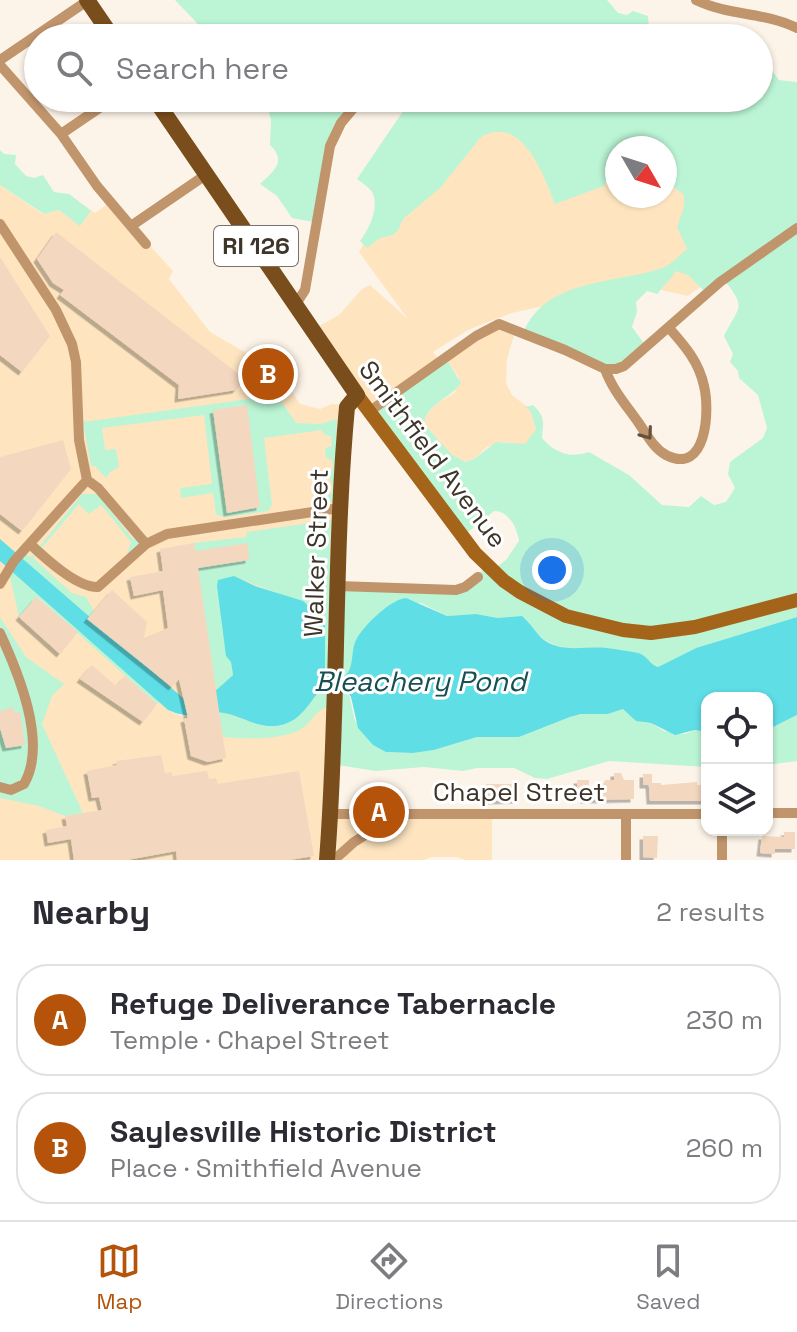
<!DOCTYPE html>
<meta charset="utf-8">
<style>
body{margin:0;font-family:"Space Grotesk",sans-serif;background:#f7f7f7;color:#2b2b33}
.controls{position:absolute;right:24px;bottom:24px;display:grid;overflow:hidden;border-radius:16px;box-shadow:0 2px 6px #0004}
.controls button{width:72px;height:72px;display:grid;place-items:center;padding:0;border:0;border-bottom:2px solid #e1e1e2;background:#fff;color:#2b2b33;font:40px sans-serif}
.compass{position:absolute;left:605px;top:136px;width:72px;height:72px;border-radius:50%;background:#fff;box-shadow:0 2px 6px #0004;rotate:129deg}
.you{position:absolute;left:552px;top:570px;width:28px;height:28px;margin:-20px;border:6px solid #fff;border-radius:50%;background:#1a73e8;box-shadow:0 0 0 12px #1a73e833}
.badge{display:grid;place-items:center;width:52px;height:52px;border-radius:50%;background:#b45309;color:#fff;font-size:26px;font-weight:700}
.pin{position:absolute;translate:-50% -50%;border:4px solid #fff;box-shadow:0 2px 8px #0006}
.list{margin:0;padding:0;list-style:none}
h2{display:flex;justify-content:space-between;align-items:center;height:104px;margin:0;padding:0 32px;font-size:34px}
h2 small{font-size:26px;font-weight:400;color:#7c7c81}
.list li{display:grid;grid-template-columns:52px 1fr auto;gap:24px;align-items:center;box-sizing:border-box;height:112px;margin:0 16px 16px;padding:0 16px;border:2px solid #e1e1e2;border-radius:32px}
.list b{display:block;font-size:30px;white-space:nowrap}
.list p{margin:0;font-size:26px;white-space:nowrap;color:#7c7c81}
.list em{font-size:26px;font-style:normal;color:#7c7c81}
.icon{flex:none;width:44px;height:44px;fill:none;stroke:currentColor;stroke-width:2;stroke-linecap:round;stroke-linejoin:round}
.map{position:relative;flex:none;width:797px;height:860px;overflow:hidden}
.search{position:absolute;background:#fff;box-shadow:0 2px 6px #0004;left:24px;right:24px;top:24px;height:88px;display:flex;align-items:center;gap:20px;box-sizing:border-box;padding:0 28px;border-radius:44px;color:#7c7c81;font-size:30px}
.sheet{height:360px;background:#fff}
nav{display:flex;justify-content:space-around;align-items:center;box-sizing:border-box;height:112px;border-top:2px solid #e1e1e2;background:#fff;font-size:22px;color:#7c7c81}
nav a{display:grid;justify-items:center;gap:4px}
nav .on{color:#b45309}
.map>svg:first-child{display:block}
.built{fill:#fee5c0;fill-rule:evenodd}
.green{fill:#bbf5d5}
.water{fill:#5fdee5}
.building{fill:#f3d8bf;filter:url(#shadow)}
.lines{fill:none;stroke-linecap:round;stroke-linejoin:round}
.street{stroke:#c1956c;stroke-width:10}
.secondary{stroke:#a4651a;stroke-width:14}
.primary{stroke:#7a4d1c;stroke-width:16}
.oneway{stroke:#65523e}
.labels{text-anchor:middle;stroke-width:6;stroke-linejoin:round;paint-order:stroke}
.shield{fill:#fff;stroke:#77726a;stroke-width:2}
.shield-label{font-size:24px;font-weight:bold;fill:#3d352a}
.street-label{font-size:26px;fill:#3d352a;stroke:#fff}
.water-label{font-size:28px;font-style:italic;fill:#174f52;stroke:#fff}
</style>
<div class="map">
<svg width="797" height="860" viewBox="0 0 797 860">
<defs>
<filter id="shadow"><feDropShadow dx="-3.5" dy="3.5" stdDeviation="0" flood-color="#0004"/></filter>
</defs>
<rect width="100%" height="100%" fill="#fdf4e9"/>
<path class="built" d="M 505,111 L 560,197 L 617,178 L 617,196 L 665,196 L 665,168 L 759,242 L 688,296 L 639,285 L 512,313 L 470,329 L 433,352 L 439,360 L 370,410 L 314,329 L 339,315 L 362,289 L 370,285 L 407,318 L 359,252 L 389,201 Z
M 0,185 L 43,214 L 59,210 L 90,211 L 69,194 L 95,213 L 110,202 L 173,271 L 169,279 L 210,332 L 278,371 L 300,404 L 320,409 L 332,404 L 344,405 L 330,810 L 492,810 L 492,860 L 466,860 L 456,857 L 431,857 L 424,860 L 0,860 ZM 18,554 L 183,698 L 213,693 L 229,680 L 255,586 L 285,594 L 218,711 L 184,717 L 168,710 L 39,594 Z
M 490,327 L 516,329 L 507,359 L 506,383 L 512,395 L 530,409 L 536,429 L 525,445 L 504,442 L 487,447 L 474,459 L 465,462 L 450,454 L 433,435 L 424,424 L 425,416 L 435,405 L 455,392 L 459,378 L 447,360 Z"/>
<path class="green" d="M 175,0 L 607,0 L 618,13 L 627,15 L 633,11 L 648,16 L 649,28 L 656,38 L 206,38 L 196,32 L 197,23 Z
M 770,68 L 779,80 L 797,82 L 797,617 L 696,648 L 658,667 C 650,664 647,656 638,654 C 608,644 566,658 541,637 C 534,632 530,624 525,618 L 498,618 L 476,614 L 447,616 L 421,603 L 384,609 L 371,624 L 348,675 L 348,690 L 355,721 L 386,752 L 413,753 L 434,750 L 477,737 L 519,737 L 570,717 L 581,714 L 608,714 L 623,709 L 641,722 L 651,723 L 664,731 L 685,734 L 695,730 L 707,732 L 707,767 L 609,761 L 547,779 L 535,778 L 514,768 L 477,768 L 463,771 L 424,767 L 376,771 L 331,764 L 337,588 L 459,589 L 472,583 L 484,568 L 494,569 L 506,560 L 519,541 C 517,528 509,511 494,511 L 463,536 L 372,415 L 447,360 L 461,383 C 451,398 426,404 424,424 L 451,454 L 465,462 L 474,459 L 496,442 L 525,444 L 536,429 L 530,410 L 525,407 L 533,405 C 546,417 543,423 542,438 C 556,454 570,458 589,452 L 629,475 L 662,505 L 689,507 L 701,496 L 714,505 L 726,502 L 735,488 L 728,474 L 730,462 L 763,438 L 767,428 L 758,395 L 739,378 L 738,371 L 730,362 L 733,354 L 724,336 C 741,303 746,309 723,278 L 703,290 L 688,275 L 675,271 C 672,280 662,285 658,294 L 647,291 L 636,302 L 637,312 L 632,327 L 646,346 L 610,369 L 524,331 C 547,278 616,284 662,268 C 671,265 680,255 687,249 L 677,227 L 684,207 L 684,195 L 665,180 L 665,148 L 617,148 L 617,166 L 609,168 L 604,186 L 555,204 C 544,176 522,113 481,137 L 440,188 L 403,219 L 398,230 L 393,235 L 380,238 L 367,248 L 360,241 C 369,229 380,207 372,192 C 369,187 362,183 357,179 L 412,98 L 759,98 L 759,69 Z
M 265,98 L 360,98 L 329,142 L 314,222 L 292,218 L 277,196 L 260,184 C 274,171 287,161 270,145 L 271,120 Z
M 0,150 L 4,154 L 16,155 L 15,164 L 26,176 L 34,178 L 43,175 L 54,192 L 69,194 L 91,211 L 80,226 L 59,210 L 44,214 L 0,185 Z
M 277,395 L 296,423 L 320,424 L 337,419 L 334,503 L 328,501 L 327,496 L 332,492 L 332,485 L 328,473 L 333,469 L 332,460 L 326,458 L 325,448 L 332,446 L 331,436 L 324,435 L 322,430 L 264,438 L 272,505 L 268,511 L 227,517 L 216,515 L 213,493 L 181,498 L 180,488 L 212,484 L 204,415 L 102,428 L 105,450 L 116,449 L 119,467 L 110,472 L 106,478 L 95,466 L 91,466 L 83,422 Z
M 82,494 L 97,494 L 133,539 L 147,539 L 127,554 L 131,542 L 103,507 L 101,505 L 89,514 L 79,504 L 33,558 L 72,593 L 86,597 L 94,611 L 88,618 L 22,558 L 25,554 L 31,557 Z
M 331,520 L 327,707 C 315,711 313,720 304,727 C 286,741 244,739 223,737 L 218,711 L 261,725 L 292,721 L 300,715 L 321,690 L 325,624 L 312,606 L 243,580 L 226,656 L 231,662 L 233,675 L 216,690 L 194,543 L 246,537 L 247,532 Z
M 8,568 L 159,702 L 157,704 L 37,597 L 19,617 Z
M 0,617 L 26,657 L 64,684 L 52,696 L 42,724 L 83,813 L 65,816 L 39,806 L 0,798 Z
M 797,715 L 797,761 L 767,765 L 767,730 Z"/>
<path class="water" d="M 0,539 L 183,698 L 213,693 L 233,675 L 231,662 L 226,656 L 217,586 L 218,580 L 234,576 L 255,586 L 303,601 L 319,615 L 325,624 L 325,687 C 313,695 308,710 295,719 C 265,738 243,713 216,712 C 193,711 194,721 168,710 L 0,561 Z
M 406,598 L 447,616 L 476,614 L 498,618 L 522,616 C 532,624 537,637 549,643 C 568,652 586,646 606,648 C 616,649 628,651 638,653 C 648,656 649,664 658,667 L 696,648 L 797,617 L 797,715 L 767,730 L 767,698 L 707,698 L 707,732 L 695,730 L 675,735 L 651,723 L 636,721 L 623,709 L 608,714 L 581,714 L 570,717 L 519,737 L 477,737 L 434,750 L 413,753 L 386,752 L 373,745 L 358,728 L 351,697 L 343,686 L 344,677 C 355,668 350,653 356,640 C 363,626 391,599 406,598 Z"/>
<path class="building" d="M 56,232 L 245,379 L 236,390 L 178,399 L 179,385 L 60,295 L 64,290 L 53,283 L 37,259 Z
M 0,257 L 50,336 L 22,372 L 0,355 Z
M 247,405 L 260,507 L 227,513 L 213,410 Z
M 63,440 L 71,469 L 22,531 L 0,514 L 0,457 Z
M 194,543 L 195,551 L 248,543 L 249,560 L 198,568 L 226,758 L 208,762 L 191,756 L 184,719 L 188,718 L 179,679 L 172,687 L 87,619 L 112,590 L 147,622 L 144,638 L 168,628 L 163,590 L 134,596 L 130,577 L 163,571 L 160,549 Z
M 36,597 L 78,632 L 60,654 L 19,617 Z
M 92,665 L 116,686 L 125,676 L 157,704 L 143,722 L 80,679 Z
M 13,707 L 15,713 L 20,712 L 25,745 L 6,748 L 0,728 L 0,711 Z
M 161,755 L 165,773 L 172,772 L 172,776 L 207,771 L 209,779 L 216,778 L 218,784 L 299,771 L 314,856 L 289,860 L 177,860 L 176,851 L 127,860 L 74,860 L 71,839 L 48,843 L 46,830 L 67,826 L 65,816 L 102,810 L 99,797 L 92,798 L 87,771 L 117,765 L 116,761 Z
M 614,773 L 621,773 L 624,780 L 634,780 L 634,799 L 584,800 L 584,790 L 577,790 L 577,780 L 589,780 L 589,787 L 602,787 L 605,780 L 614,780 Z
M 643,774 L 652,774 L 652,783 L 661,783 L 661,785 L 697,782 L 697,785 L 707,785 L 707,801 L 650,801 L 649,785 L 643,785 Z
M 486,784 L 520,784 L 520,800 L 486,801 Z
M 784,832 L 795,832 L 795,849 L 775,849 L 775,854 L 760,853 L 762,836 L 784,837 Z
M 643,836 L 658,836 L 657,858 L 643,857 Z"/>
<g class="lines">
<path class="street" d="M 696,0 C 729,16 765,12 797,28
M 0,60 L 87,1
M 0,65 L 61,134 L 97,186 L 146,244
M 61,134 L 114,98
M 0,224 L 56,310 L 72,344 L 76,362 L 79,440 L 87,480 L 98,488 L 146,544
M 131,226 L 207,174
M 296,304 L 305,290 L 330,146 L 341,123 L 362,98
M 605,369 C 612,389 626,405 638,422 C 646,433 653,448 666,455 C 707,476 710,410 704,386 C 699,362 685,346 669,328
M 370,411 L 476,336 L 499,324 L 565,350 L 605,369 L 616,369 L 624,366 L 720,282 L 797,228
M 30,544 C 45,558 77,588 98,587 L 146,544 L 167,534 L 339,508
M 0,584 L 14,561 L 87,480
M 338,586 L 456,590 L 465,587 L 478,577
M 0,633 C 18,672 48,743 24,784 L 11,790 L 0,787
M 767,813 L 797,813
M 331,814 L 707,814
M 722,830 L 722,860
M 334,860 L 354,842 L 399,814
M 626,860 L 626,814"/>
<path class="secondary" d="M 357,395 L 475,553 L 504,581 L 520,592 L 566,616 L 623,630 L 651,633 L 695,627 L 797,600"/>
<path class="primary" d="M 87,0 L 113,38
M 154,98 L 357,395 L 347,407 C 333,558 339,709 327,860"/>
</g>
<defs><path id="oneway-chevron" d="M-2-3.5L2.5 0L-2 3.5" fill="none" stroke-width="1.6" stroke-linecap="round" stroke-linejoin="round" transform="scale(2)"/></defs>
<use class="oneway" href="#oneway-chevron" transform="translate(647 434) rotate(54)"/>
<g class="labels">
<rect class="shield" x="214" y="226" width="84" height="40" rx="6"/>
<g class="shield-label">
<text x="256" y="254">RI 126</text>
</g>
<g class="street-label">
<text transform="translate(433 454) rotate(53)" y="9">Smithfield Avenue</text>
<text transform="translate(316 553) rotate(-88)" y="9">Walker Street</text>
<text x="519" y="801">Chapel Street</text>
</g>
<g class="water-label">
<text x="420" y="691">Bleachery Pond</text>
</g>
</g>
</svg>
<div class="controls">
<button><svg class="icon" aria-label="locate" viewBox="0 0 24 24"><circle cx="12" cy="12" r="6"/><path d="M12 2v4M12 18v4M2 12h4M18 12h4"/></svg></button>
<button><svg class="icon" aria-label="layers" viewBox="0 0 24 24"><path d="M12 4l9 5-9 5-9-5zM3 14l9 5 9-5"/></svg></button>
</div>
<svg class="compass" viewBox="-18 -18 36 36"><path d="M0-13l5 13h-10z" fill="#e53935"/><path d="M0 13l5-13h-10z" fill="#7c7c81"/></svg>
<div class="you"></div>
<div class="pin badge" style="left:379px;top:812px">A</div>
<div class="pin badge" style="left:268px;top:374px">B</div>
<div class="search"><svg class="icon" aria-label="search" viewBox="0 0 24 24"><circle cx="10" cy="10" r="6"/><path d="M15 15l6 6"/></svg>Search here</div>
</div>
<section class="sheet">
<h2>Nearby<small>2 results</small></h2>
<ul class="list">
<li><span class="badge">A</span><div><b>Refuge Deliverance Tabernacle</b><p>Temple · Chapel Street</p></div><em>230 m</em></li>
<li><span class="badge">B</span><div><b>Saylesville Historic District</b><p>Place · Smithfield Avenue</p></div><em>260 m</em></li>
</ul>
</section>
<nav>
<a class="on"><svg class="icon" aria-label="map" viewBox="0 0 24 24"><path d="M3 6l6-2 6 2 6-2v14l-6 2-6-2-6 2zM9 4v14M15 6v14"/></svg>Map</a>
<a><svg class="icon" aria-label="directions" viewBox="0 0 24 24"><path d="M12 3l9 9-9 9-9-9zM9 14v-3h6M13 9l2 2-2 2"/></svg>Directions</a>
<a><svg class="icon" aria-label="saved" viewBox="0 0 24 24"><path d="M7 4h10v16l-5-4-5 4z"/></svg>Saved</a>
</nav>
